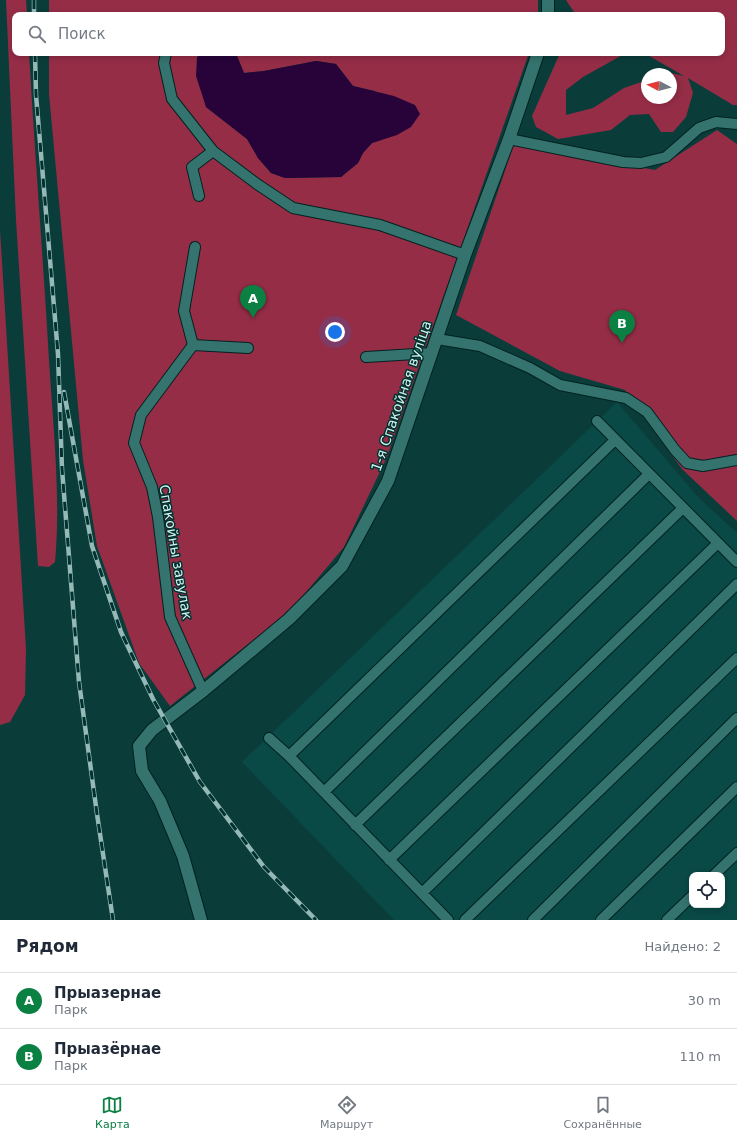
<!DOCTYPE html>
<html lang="ru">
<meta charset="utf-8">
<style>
body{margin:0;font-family:"DejaVu Sans",sans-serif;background:#f6f6f7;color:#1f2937}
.controls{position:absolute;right:12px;bottom:12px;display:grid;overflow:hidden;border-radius:8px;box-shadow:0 2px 6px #0003}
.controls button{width:36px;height:36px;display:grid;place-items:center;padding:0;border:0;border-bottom:1px solid #e0e1e3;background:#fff;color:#1f2937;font:20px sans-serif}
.compass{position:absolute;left:641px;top:68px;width:36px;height:36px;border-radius:50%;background:#fff;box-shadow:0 2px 6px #0003;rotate:277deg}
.you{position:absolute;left:335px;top:332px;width:14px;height:14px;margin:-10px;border:3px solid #fff;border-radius:50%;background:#1a73e8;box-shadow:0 0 0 6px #1a73e833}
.badge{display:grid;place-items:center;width:26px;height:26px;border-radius:50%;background:#0b8043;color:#fff;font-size:13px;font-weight:700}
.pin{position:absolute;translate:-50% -33px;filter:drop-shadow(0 1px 2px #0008)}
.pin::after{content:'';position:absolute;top:21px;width:14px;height:12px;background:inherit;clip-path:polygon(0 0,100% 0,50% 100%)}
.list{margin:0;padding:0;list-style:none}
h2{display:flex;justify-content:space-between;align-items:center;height:52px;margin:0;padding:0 16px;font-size:17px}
h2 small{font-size:13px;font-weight:400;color:#747a83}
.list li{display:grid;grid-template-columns:26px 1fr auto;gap:12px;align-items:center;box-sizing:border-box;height:56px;padding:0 16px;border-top:1px solid #e0e1e3}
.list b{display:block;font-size:15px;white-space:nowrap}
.list p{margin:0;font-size:13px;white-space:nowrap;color:#747a83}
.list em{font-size:13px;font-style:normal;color:#747a83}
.icon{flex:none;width:22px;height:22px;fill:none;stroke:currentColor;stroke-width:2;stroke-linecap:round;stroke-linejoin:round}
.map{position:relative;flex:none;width:737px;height:920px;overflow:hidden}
.search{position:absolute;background:#fff;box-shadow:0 2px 6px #0003;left:12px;right:12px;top:12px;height:44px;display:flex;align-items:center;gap:10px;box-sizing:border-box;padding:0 14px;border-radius:8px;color:#747a83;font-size:15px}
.sheet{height:164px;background:#fff}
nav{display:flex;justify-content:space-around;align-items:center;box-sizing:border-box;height:56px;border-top:1px solid #e0e1e3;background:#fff;font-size:11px;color:#747a83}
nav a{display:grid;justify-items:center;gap:2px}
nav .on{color:#0b8043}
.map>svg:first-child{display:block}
.built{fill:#094946;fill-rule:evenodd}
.green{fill:#962d47}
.water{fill:#27033a}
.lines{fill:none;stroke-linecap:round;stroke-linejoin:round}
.service-casing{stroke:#012220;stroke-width:12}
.minor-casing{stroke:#012220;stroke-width:14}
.service{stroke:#35736f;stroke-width:10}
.minor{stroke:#35736f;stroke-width:12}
.rail-casing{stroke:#94b9b6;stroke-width:4.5}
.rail{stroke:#003330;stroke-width:3;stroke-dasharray:9;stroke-linecap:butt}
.labels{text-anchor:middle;stroke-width:3;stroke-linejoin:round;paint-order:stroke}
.street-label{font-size:14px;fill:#d5f4f1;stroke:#003330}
</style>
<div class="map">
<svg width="737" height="920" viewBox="0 0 737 920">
<rect width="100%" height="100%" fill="#0a3d3a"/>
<path class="built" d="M 617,402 L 699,498 L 737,533 L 737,920 L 394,920 L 242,762 ZM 692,875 L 722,875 L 722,905 L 692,905 Z"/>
<path class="green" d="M 6,0 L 26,0 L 27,15 L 15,15 L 15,53 L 29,53 C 35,155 43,258 49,360 C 53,425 61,498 55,562 L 49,567 L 38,566 L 16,220 Z
M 49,0 L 538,0 L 538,15 L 49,15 Z
M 566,0 L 737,0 L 737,105 L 733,105 L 688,78 L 693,93 L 686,117 L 673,132 L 661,132 L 649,114 L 630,115 L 611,130 L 558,139 L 536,127 L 532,116 L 560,53 L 626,53 L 583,77 L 566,90 L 566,115 L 593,108 L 624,88 L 647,80 L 647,98 L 671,98 L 671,74 L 661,74 L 667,72 L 684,76 L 644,53 L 722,53 L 722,15 L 576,15 Z
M 49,53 L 205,53 L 197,57 L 206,107 L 247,139 L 258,158 L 271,173 L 285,178 L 341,177 L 358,163 L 363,153 L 372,143 L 381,140 L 375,91 L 353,86 L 336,64 L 316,61 L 264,71 L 244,73 L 237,56 L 231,53 L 529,53 L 387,457 L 344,547 L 291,610 L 170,706 L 139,663 L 97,546 L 83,460 L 49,94 Z
M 717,130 L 737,144 L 737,521 L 682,469 L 625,390 L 560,371 L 456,315 L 514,144 L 655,170 Z
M 0,230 L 26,649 L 25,695 L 10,722 L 0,725 Z"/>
<path class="water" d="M 205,53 L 231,53 L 237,56 L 244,73 L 264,71 L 316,61 L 336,64 L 353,86 L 394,96 L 415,105 L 420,114 L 411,127 L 397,135 L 372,143 L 363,153 L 358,163 L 341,177 L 285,178 L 271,173 L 258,158 L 247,139 L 206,107 L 196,76 L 197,57 Z"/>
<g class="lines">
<defs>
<path id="service" d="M 166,53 L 164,63 L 172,99 L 213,151 L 257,184 L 293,208 L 380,225 L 465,255
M 509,139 L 623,162 L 641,163 L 666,157 L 699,128 L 716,122 L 737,124
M 199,196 L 192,167 L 213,151
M 437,339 L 480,346 L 530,368 L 560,385 L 626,398 L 647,412 L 675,450 L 687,463 L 703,466 L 737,460
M 193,345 L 184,311 L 195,247
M 366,357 L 432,353
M 597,421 L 737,562
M 203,691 L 170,617 L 158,517 L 152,487 L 134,443 L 141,415 L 193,345 L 248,348
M 269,738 L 289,756 L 448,920
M 289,756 L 615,440
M 324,792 L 649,474
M 355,825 L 683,508
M 389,860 L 718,543
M 714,875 L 737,853
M 422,893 L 737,584
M 465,920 L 737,658
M 533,920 L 737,718
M 601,920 L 737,787
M 667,920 L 692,896"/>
<path id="minor" d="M 548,0 L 548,15
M 201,920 L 183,856 L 160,801 L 142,771 L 139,746 L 152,730 L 203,691 L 289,619 L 342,566 L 388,481 L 465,255 L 509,139 L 538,53"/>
</defs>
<use href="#service" class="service-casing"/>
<use href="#minor" class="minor-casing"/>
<use href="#service" class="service"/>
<use href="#minor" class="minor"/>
<defs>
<path id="rail" d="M 34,0 L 34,15
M 35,53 L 36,95 L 58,354 L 62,469 L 79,682 L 97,814 L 113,920
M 64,392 L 92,546 L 121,632 L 153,699 L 200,782 L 264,867 L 316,920"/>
</defs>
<use href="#rail" class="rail-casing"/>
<use href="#rail" class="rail"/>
</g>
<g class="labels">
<g class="street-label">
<text transform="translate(401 396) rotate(-71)" y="5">1-я Спакойная вуліца</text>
<text transform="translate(176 552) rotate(80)" y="5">Спакойны завулак</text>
</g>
</g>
</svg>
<div class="controls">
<button><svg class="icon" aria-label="locate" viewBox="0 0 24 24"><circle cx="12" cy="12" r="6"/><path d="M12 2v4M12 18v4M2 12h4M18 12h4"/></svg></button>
</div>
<svg class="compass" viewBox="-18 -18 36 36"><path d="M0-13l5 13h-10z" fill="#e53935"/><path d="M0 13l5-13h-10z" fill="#747a83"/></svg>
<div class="you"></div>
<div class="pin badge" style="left:253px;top:318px">A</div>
<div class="pin badge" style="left:622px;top:343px">B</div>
<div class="search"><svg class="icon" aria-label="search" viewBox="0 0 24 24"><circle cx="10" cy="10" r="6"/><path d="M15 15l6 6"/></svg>Поиск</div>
</div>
<section class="sheet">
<h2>Рядом<small>Найдено: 2</small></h2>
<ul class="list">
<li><span class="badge">A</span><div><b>Прыазернае</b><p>Парк</p></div><em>30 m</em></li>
<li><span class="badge">B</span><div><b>Прыазёрнае</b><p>Парк</p></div><em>110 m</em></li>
</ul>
</section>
<nav>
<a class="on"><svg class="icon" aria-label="map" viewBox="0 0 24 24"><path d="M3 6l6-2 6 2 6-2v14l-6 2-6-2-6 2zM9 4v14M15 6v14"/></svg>Карта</a>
<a><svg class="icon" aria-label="directions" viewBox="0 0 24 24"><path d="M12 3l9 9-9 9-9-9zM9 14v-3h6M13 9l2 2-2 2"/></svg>Маршрут</a>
<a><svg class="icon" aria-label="saved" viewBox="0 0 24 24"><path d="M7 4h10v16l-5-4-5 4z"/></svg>Сохранённые</a>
</nav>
